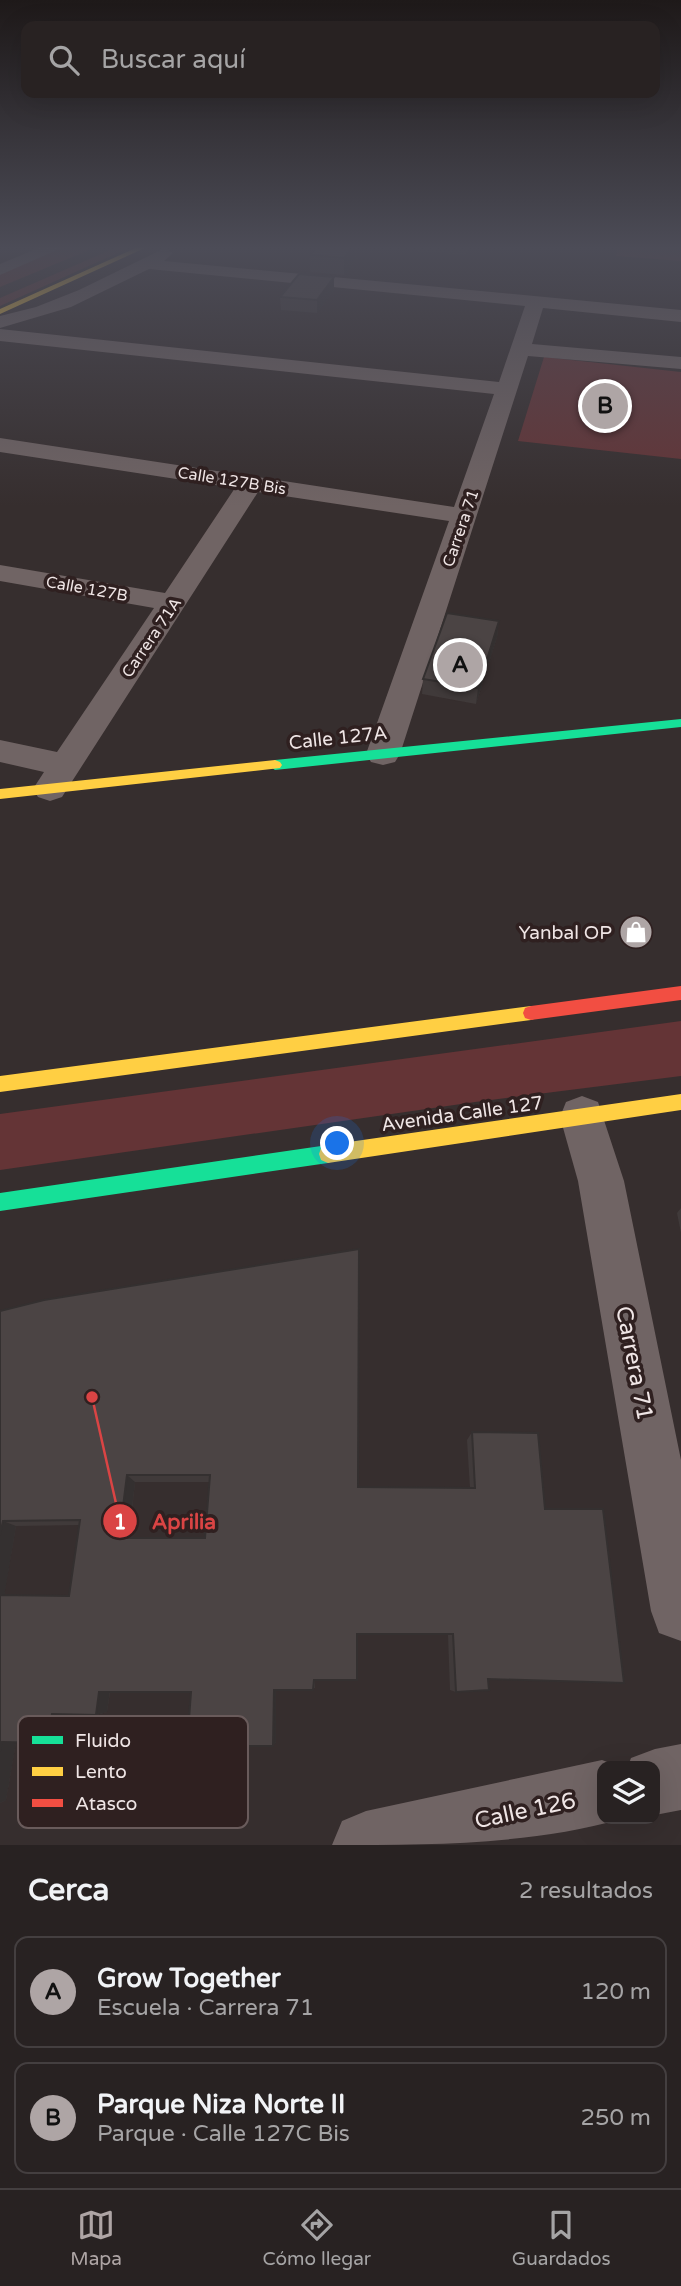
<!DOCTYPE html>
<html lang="es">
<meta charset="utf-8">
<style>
body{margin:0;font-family:"Varela Round",sans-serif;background:#342f2f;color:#f1f3f6}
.controls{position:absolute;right:21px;bottom:21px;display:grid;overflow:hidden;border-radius:14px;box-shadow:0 7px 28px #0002}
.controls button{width:63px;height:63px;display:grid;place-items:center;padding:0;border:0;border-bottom:2px solid #443f40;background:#282222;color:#f1f3f6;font:35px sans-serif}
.you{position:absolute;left:338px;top:1144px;width:24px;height:24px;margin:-18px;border:5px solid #fff;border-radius:50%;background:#1a73e8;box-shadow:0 0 0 10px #1a73e833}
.badge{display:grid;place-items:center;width:46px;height:46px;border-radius:50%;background:#aea5a5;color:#111;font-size:23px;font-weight:700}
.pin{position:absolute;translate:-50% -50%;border:4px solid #fff;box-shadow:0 2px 7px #0006}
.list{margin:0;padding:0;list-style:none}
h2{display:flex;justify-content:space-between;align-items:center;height:91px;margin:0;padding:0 28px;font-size:30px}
h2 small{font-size:23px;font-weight:400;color:#a5a4a5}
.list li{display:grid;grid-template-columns:46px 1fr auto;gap:21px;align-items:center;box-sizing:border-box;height:112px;margin:0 14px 14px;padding:0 14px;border:2px solid #443f40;border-radius:14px}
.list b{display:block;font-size:26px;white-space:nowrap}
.list p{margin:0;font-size:23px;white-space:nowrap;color:#a5a4a5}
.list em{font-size:23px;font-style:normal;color:#a5a4a5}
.icon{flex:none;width:38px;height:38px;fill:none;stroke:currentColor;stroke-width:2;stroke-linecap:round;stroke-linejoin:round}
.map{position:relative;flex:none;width:681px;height:1845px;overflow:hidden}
.search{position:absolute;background:#282222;box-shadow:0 7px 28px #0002;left:21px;right:21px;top:21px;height:77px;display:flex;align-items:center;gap:18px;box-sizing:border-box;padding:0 24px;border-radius:14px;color:#a5a4a5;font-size:26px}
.sheet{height:343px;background:#282222}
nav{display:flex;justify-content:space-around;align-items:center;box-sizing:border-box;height:98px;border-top:2px solid #443f40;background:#282222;font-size:19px;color:#a5a4a5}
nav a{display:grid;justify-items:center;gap:4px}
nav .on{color:#aea5a5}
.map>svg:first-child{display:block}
.green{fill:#643436}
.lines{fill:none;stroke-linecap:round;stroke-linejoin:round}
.street{fill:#706464;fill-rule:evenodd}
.fast{fill:#16e098;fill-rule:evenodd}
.slow{fill:#ffcf43;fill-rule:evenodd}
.jam{fill:#f24e42;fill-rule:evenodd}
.wall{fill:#403a3a;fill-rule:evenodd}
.shaded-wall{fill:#343030}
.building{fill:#4b4444;stroke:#343030;stroke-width:2;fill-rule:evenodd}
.labels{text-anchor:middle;stroke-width:7;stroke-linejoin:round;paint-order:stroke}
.far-street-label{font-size:16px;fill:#efe5e5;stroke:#2f2020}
.street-label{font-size:19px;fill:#efe5e5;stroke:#2f2020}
.poi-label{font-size:19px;fill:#efe5e5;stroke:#2f2020;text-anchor:end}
.near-street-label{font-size:23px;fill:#efe5e5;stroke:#2f2020}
.key{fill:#2f2020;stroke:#695b5b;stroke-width:2}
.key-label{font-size:19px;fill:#efe5e5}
.leader{fill:none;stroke:#da4444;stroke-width:2.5}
.callout-dot{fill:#da4444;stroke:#2f2020;stroke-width:2.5}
.mark-label{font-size:21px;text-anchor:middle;font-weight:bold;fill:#fff}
.callout-label{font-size:21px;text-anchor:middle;font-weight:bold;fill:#da4444;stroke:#2f2020;stroke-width:7;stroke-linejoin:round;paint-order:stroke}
</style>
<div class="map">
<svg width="681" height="1845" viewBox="0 0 681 1845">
<rect width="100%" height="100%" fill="#362e2e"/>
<path class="green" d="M 65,247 L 91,247 L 87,251 L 0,287 L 0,274 Z
M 117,247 L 131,247 L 0,306 L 0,298 Z
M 618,247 L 681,247 L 681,261 L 616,256 Z
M 544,357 L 681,372 L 681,459 L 518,441 Z
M 681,1021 L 681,1076 L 475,1102 L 0,1170 L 0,1114 Z"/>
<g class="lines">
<path class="street" d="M 41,247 L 64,247 L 0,275 L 0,264 Z
M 165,248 L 173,253 L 164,261 L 681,310 L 681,322 L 543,308 L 532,344 L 681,357 L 681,369 L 528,356 L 400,754 L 395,762 L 383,765 L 371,762 L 366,754 L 449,521 L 258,492 L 62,797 L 50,801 L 38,797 L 33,789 L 44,772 L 0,762 L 0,740 L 57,752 L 154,608 L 0,581 L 0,565 L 165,593 L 235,488 L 0,452 L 0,438 L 454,507 L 494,394 L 0,341 L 0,329 L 499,382 L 525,306 L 149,269 L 71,307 L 0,328 L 0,316 L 36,307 L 79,290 Z
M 582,1096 L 598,1102 L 624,1181 L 681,1460 L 681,1641 L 659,1633 L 651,1611 L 578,1181 L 560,1117 L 566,1102 Z
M 681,1744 L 681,1810 L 655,1815 L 655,1766 L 628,1766 L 631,1758 L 655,1749 Z
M 602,1760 L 618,1766 L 602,1766 L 602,1819 L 621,1819 C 530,1845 428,1845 332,1845 L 342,1821 L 366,1811 Z"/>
<path class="fast" d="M 681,719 L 681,727 L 275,770 L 268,765 L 275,760 Z
M 328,1145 L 335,1148 L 337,1154 L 335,1160 L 328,1163 L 0,1211 L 0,1193 Z"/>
<path class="slow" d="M 138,247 L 147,247 L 0,314 L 0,309 Z
M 275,760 L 280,762 L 282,765 L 280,768 L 0,799 L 0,789 Z
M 531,1006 L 537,1008 L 539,1013 L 537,1018 L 531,1020 L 0,1092 L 0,1076 Z
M 681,1094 L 681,1110 L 328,1163 L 321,1160 L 319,1154 L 321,1148 L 328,1145 Z"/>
<path class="jam" d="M 681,986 L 681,1000 L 531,1020 L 525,1018 L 523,1013 L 525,1008 L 531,1006 Z"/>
</g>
<path class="wall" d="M 365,247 L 344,275 L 310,272 L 310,255 Z
M 366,247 L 469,247 L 465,255 Z
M 334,277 L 334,290 L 317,313 L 281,310 L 280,297 Z
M 499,621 L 497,637 L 476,704 L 422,694 L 423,679 Z
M 681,1208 L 681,1233 L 677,1213 Z
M 0,1311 L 358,1487 L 470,1488 L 467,1440 L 472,1432 L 488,1679 L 456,1692 L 450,1690 L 448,1635 L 357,1635 L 315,1680 L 315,1688 L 276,1690 L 276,1742 L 273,1746 L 191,1692 L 110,1692 L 107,1712 L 96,1715 L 64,1714 L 61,1739 L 16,1742 L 6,1800 L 0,1803 ZM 135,1482 L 209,1482 L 205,1538 L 129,1538 ZM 79,1525 L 69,1596 L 4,1595 L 16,1526 Z"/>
<path class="shaded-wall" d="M 353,247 L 365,247 L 344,275 L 344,258 Z
M 334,277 L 334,290 L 317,313 L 317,300 Z
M 499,621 L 497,637 L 476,704 L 478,688 Z
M 127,1475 L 135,1482 L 128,1542 L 119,1538 Z
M 3,1521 L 16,1526 L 4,1597 L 0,1596 L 0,1535 Z
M 276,1688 L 276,1742 L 273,1746 L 274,1690 Z
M 110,1690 L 107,1712 L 96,1715 L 99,1692 Z
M 65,1710 L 61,1739 L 47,1743 L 52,1714 Z
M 17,1737 L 6,1800 L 0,1803 L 0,1751 L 2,1742 Z"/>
<path class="building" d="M 317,247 L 353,247 L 344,258 L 310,255 Z
M 299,274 L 334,277 L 317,300 L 280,297 Z
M 447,613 L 499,621 L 478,688 L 423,679 Z
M 359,1249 L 358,1487 L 475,1488 L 472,1432 L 538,1433 L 545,1509 L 603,1509 L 624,1683 L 488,1679 L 489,1690 L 456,1692 L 453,1634 L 357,1634 L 357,1680 L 314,1680 L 313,1690 L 274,1690 L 273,1746 L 187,1746 L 191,1692 L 99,1692 L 96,1715 L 52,1714 L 47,1743 L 2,1742 L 0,1751 L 0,1595 L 69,1596 L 80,1520 L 3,1521 L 0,1535 L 0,1311 L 44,1300 ZM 127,1475 L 210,1475 L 205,1538 L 119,1538 Z"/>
<linearGradient id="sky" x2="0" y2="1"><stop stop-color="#1e1919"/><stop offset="0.49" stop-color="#4c4c57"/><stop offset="1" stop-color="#4c4c57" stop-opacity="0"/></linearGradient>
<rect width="681" height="506" fill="url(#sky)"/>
<defs>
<symbol id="shop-disc" viewBox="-11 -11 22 22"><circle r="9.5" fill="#aea5a5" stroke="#2f2020"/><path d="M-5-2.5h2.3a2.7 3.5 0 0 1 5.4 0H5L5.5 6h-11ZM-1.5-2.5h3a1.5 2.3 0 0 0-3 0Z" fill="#fff"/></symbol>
</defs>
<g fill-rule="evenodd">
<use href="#shop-disc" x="617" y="913" width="38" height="38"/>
</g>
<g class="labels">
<g class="far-street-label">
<text transform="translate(232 480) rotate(9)" y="6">Calle 127B Bis</text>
<text transform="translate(460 528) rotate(-71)" y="6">Carrera 71</text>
<text transform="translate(87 588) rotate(10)" y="6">Calle 127B</text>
<text transform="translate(151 637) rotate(-56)" y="6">Carrera 71A</text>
</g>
<g class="street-label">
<text transform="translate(338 737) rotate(-6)" y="7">Calle 127A</text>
<text transform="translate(462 1113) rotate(-8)" y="7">Avenida Calle 127</text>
</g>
<g class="poi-label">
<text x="612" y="939">Yanbal OP</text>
</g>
<g class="near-street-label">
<text transform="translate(635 1363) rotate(79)" y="8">Carrera 71</text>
<text transform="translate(525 1810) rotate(-12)" y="8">Calle 126</text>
</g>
</g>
<rect x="18" y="1716" width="230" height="112" rx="10" class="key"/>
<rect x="32" y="1736" width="31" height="8" fill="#16e098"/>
<rect x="32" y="1767" width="31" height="9" fill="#ffcf43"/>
<rect x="32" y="1799" width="31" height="8" fill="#f24e42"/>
<g class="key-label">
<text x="75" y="1747">Fluido</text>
<text x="75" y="1778">Lento</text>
<text x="75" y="1810">Atasco</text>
</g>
<path class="leader" d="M92 1397L120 1521"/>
<g class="callout-dot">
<circle cx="92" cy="1397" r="7"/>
<circle cx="120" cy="1521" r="18"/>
</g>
<g class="mark-label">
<text x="120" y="1529">1</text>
</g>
<g class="callout-label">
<text x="184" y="1529">Aprilia</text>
</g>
</svg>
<div class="controls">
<button><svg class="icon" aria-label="layers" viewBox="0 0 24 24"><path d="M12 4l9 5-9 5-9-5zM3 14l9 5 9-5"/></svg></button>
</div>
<div class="you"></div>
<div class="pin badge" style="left:460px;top:665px">A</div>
<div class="pin badge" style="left:605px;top:406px">B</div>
<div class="search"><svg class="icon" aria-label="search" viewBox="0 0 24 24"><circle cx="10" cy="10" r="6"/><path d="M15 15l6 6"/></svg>Buscar aquí</div>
</div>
<section class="sheet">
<h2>Cerca<small>2 resultados</small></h2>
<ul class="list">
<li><span class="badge">A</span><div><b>Grow Together</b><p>Escuela · Carrera 71</p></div><em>120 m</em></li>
<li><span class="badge">B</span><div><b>Parque Niza Norte II</b><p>Parque · Calle 127C Bis</p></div><em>250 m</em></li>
</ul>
</section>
<nav>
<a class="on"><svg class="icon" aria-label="map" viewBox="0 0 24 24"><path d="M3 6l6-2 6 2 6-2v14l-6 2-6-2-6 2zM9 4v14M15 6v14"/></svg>Mapa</a>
<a><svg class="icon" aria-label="directions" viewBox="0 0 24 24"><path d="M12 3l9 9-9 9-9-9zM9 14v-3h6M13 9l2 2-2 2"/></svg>Cómo llegar</a>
<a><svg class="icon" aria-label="saved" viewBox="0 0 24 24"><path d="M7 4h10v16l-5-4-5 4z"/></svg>Guardados</a>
</nav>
